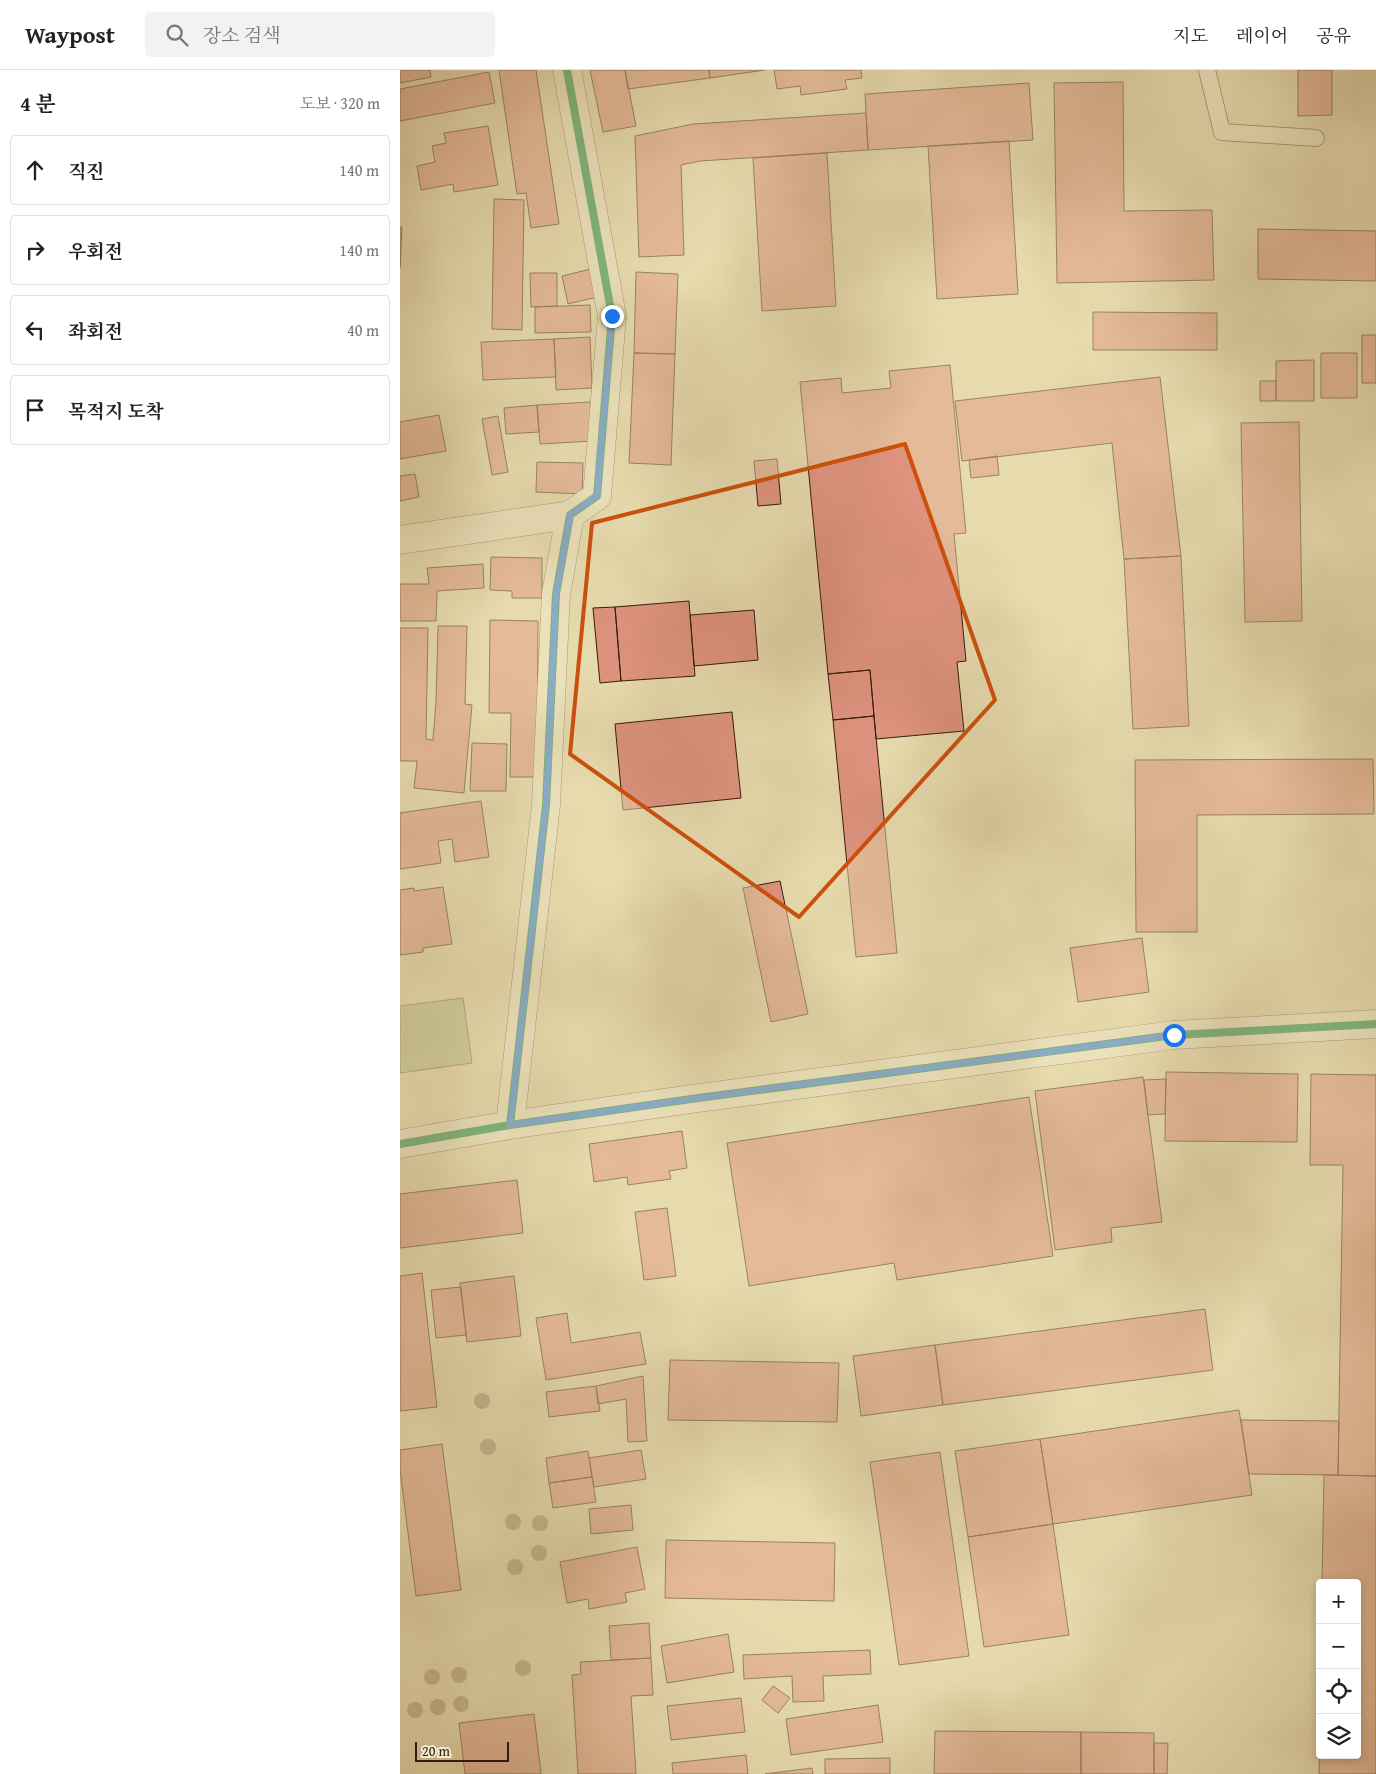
<!DOCTYPE html>
<html lang="ko">
<meta charset="utf-8">
<style>
body{margin:0;font-family:"Gentium Book Plus","Noto Serif KR",serif;background:#f2f2f2;color:#222}
.controls{position:absolute;right:15px;bottom:15px;display:grid;overflow:hidden;border-radius:5px;box-shadow:0 2px 8px #0003}
.controls button{width:45px;height:45px;display:grid;place-items:center;padding:0;border:0;border-bottom:1px solid #e0e0e0;background:#fff;color:#222;font:25px sans-serif}
.scale{position:absolute;left:15px;bottom:12px;width:94px;box-sizing:border-box;padding-left:5px;border:2px solid #351b0e;border-top:0;font-size:14px;line-height:18px;white-space:nowrap;color:#351b0e;-webkit-text-stroke:4px #efe8ca;paint-order:stroke}
.stop{position:absolute;width:15px;height:15px;margin:-11px;border:4px solid #1a73e8;border-radius:50%;background:#fff}
.stop.end{background:#1a73e8;border-color:#fff;box-shadow:0 1px 5px #0008}
.list{margin:0;padding:0;list-style:none}
h2{display:flex;justify-content:space-between;align-items:center;height:65px;margin:0;padding:0 20px;font-size:21px}
h2 small{font-size:16px;font-weight:400;color:#767676}
.list li{display:grid;grid-template-columns:32px 1fr auto;gap:15px;align-items:center;box-sizing:border-box;height:70px;margin:0 10px 10px;padding:0 10px;border:1px solid #e0e0e0;border-radius:5px}
.list b{display:block;font-size:19px;white-space:nowrap}
.list em{font-size:16px;font-style:normal;color:#767676}
.icon{flex:none;width:28px;height:28px;fill:none;stroke:currentColor;stroke-width:2;stroke-linecap:round;stroke-linejoin:round}
.map{position:relative;flex:none;width:976px;height:1704px;overflow:hidden}
header{display:flex;align-items:center;gap:30px;box-sizing:border-box;height:70px;padding:0 25px;background:#fff;border-bottom:1px solid #e0e0e0}
header strong{font-size:24px}
nav{display:flex;gap:28px;margin-inline-start:auto;font-size:18px}
.search{width:350px;height:45px;background:#f2f2f2;display:flex;align-items:center;gap:12px;box-sizing:border-box;padding:0 18px;border-radius:5px;color:#767676;font-size:19px}
main{display:flex}
aside{flex:1;background:#fff}
.map>svg:first-child{display:block}
.green{fill:#b8bf88;stroke:#766d4b}
.building{fill:#df937f;stroke:#351b0e}
.lines{fill:none;stroke-linecap:round;stroke-linejoin:round}
.service-casing{stroke:#624b36;stroke-width:18}
.minor-casing{stroke:#624b36;stroke-width:29}
.tertiary-casing{stroke:#624b36;stroke-width:29}
.service{stroke:#efe8ca;stroke-width:16}
.minor{stroke:#efe8ca;stroke-width:28}
.tertiary{stroke:#efe8ca;stroke-width:28}
.cycleway-casing{stroke:#efe8ca;stroke-width:11}
.cycleway{stroke:#00873e;stroke-width:8}
.tree{fill:#9b8c6a}
.route{stroke:#1a73e8;stroke-width:6}
.marked{fill:none;stroke:#cd500c;stroke-width:4;stroke-linejoin:round}
</style>
<header>
<strong>Waypost</strong>
<div class="search"><svg class="icon" aria-label="search" viewBox="0 0 24 24"><circle cx="10" cy="10" r="6"/><path d="M15 15l6 6"/></svg>장소 검색</div>
<nav><a>지도</a><a>레이어</a><a>공유</a></nav>
</header>
<main>
<aside>
<h2>4 분<small>도보 · 320 m</small></h2>
<ul class="list">
<li><svg class="icon" aria-label="ahead" viewBox="0 0 24 24"><path d="M12 20V5M6 11l6-6 6 6"/></svg><div><b>직진</b></div><em>140 m</em></li>
<li><svg class="icon" aria-label="right" viewBox="0 0 24 24"><path d="M7 20v-9h11M14 6l5 5-5 5"/></svg><div><b>우회전</b></div><em>140 m</em></li>
<li><svg class="icon" aria-label="left" viewBox="0 0 24 24"><path d="M17 20v-9H6M10 6l-5 5 5 5"/></svg><div><b>좌회전</b></div><em>40 m</em></li>
<li><svg class="icon" aria-label="arrive" viewBox="0 0 24 24"><path d="M6 21V4h12l-3 4 3 4H6"/></svg><div><b>목적지 도착</b></div></li>
</ul>
</aside>
<div class="map">
<svg width="976" height="1704" viewBox="0 0 976 1704">
<rect width="100%" height="100%" fill="#e7dbae"/>
<filter id="stains"><feTurbulence type="fractalNoise" baseFrequency=".004" numOctaves="4"/><feColorMatrix values="0 0 0 0 .2 0 0 0 0 .09 0 0 0 0 .02 0 0 0 .5 -.17"/></filter>
<radialGradient id="worn" r=".72"><stop offset=".6" stop-color="#630" stop-opacity="0"/><stop offset="1" stop-color="#630" stop-opacity=".3"/></radialGradient>
<path class="green" d="M 63,928 L 72,993 L 0,1003 L 0,936 Z"/>
<path class="building" d="M 0,0 L 30,0 L 31,7 L 0,13 Z
M 99,0 L 136,0 L 159,154 L 131,158 L 126,123 L 117,124 Z
M 190,0 L 225,0 L 236,56 L 203,62 Z
M 225,0 L 309,0 L 310,8 L 228,19 Z
M 309,0 L 365,0 L 310,8 Z
M 374,0 L 461,0 L 462,8 L 445,10 L 447,19 L 401,25 L 400,16 L 377,19 Z
M 898,0 L 932,0 L 932,45 L 898,46 Z
M 89,2 L 95,33 L 0,51 L 0,19 Z
M 723,12 L 724,141 L 812,140 L 814,210 L 657,213 L 654,13 Z
M 629,13 L 633,70 L 468,80 L 465,24 Z
M 466,43 L 468,80 L 300,91 L 281,95 L 284,185 L 239,187 L 235,66 L 293,54 Z
M 88,56 L 98,115 L 54,122 L 53,114 L 21,120 L 17,96 L 35,92 L 32,76 L 46,73 L 44,63 Z
M 609,71 L 618,224 L 537,229 L 528,76 Z
M 427,83 L 436,236 L 362,241 L 353,88 Z
M 94,129 L 124,130 L 122,260 L 92,259 Z
M 0,157 L 2,157 L 0,198 Z
M 858,159 L 976,161 L 976,211 L 858,209 Z
M 195,198 L 201,226 L 168,234 L 162,206 Z
M 236,202 L 278,204 L 275,284 L 234,283 Z
M 130,203 L 157,203 L 157,236 L 131,237 Z
M 190,235 L 191,262 L 135,263 L 135,237 Z
M 693,242 L 817,243 L 817,280 L 693,280 Z
M 962,265 L 976,265 L 976,313 L 962,313 Z
M 190,267 L 192,318 L 156,320 L 154,269 Z
M 154,269 L 156,307 L 83,310 L 81,272 Z
M 234,283 L 275,284 L 271,395 L 229,393 Z
M 921,283 L 957,283 L 957,328 L 921,328 Z
M 914,290 L 914,331 L 876,331 L 876,291 Z
M 550,295 L 566,463 L 554,464 L 566,591 L 557,592 L 564,661 L 476,669 L 470,600 L 428,604 L 400,312 L 441,308 L 442,323 L 491,318 L 489,301 Z
M 760,307 L 781,486 L 724,489 L 712,373 L 562,391 L 555,331 Z
M 860,311 L 876,311 L 876,331 L 860,331 Z
M 190,332 L 193,371 L 140,374 L 137,335 Z
M 137,335 L 139,362 L 106,364 L 104,338 Z
M 39,345 L 46,381 L 0,389 L 0,352 Z
M 98,346 L 108,402 L 92,405 L 82,349 Z
M 899,352 L 902,551 L 845,552 L 841,353 Z
M 597,386 L 599,405 L 571,408 L 569,390 Z
M 377,389 L 381,434 L 358,436 L 354,391 Z
M 137,392 L 183,393 L 182,424 L 136,422 Z
M 15,404 L 19,427 L 0,431 L 0,406 Z
M 781,486 L 789,656 L 733,659 L 724,489 Z
M 91,487 L 142,488 L 142,528 L 112,528 L 112,521 L 90,520 Z
M 83,494 L 84,518 L 37,521 L 36,551 L 0,551 L 0,514 L 29,514 L 27,498 Z
M 289,531 L 295,606 L 221,611 L 215,537 Z
M 215,537 L 221,611 L 200,613 L 193,538 Z
M 354,540 L 358,590 L 294,596 L 290,545 Z
M 90,550 L 138,551 L 137,707 L 110,707 L 111,643 L 89,643 Z
M 38,556 L 67,556 L 65,634 L 72,635 L 64,723 L 14,718 L 17,691 L 0,691 L 0,558 L 28,558 L 26,669 L 33,670 L 36,631 Z
M 470,600 L 474,646 L 433,650 L 428,604 Z
M 332,642 L 341,728 L 223,740 L 215,654 Z
M 474,646 L 497,883 L 456,887 L 433,650 Z
M 72,673 L 107,674 L 106,721 L 70,721 Z
M 973,689 L 974,744 L 797,745 L 797,862 L 736,862 L 735,690 Z
M 81,731 L 89,787 L 55,792 L 52,769 L 38,771 L 41,793 L 0,799 L 0,743 Z
M 380,811 L 408,944 L 371,952 L 343,818 Z
M 43,817 L 52,874 L 23,878 L 23,882 L 0,885 L 0,820 L 14,818 L 14,821 Z
M 742,868 L 749,922 L 678,932 L 670,878 Z
M 766,1002 L 898,1004 L 897,1072 L 765,1071 Z
M 911,1004 L 976,1005 L 976,1406 L 938,1405 L 943,1095 L 910,1095 Z
M 743,1007 L 762,1152 L 711,1158 L 712,1172 L 655,1180 L 635,1021 Z
M 766,1009 L 765,1044 L 748,1045 L 744,1010 Z
M 629,1027 L 653,1186 L 497,1210 L 494,1193 L 349,1216 L 327,1073 Z
M 282,1061 L 287,1098 L 269,1101 L 271,1109 L 228,1115 L 227,1107 L 194,1112 L 189,1074 Z
M 117,1110 L 123,1163 L 0,1178 L 0,1124 Z
M 267,1138 L 276,1206 L 244,1210 L 235,1142 Z
M 22,1203 L 37,1337 L 0,1341 L 0,1206 Z
M 114,1206 L 121,1266 L 67,1272 L 60,1213 Z
M 61,1217 L 66,1265 L 36,1268 L 31,1220 Z
M 805,1239 L 813,1300 L 543,1335 L 535,1275 Z
M 167,1243 L 171,1273 L 240,1262 L 246,1294 L 146,1310 L 136,1248 Z
M 535,1275 L 543,1335 L 461,1346 L 453,1286 Z
M 270,1290 L 439,1293 L 437,1352 L 268,1350 Z
M 243,1306 L 247,1371 L 228,1372 L 226,1329 L 198,1334 L 196,1316 Z
M 196,1316 L 200,1341 L 149,1347 L 146,1322 Z
M 839,1340 L 852,1425 L 653,1454 L 640,1369 Z
M 841,1350 L 939,1351 L 938,1405 L 849,1404 Z
M 640,1369 L 653,1454 L 568,1467 L 555,1381 Z
M 42,1374 L 61,1520 L 16,1526 L 0,1400 L 0,1380 Z
M 241,1380 L 246,1409 L 194,1417 L 189,1388 Z
M 188,1381 L 192,1407 L 149,1413 L 146,1388 Z
M 540,1382 L 569,1586 L 499,1595 L 470,1392 Z
M 924,1405 L 976,1406 L 976,1704 L 919,1704 L 920,1672 L 920,1685 L 957,1685 L 957,1513 L 922,1513 Z
M 192,1407 L 196,1432 L 153,1438 L 149,1413 Z
M 231,1435 L 233,1460 L 191,1464 L 189,1439 Z
M 653,1454 L 669,1565 L 584,1577 L 568,1467 Z
M 266,1470 L 435,1473 L 434,1531 L 265,1528 Z
M 237,1477 L 245,1519 L 225,1523 L 227,1532 L 189,1539 L 188,1529 L 167,1533 L 160,1492 Z
M 249,1553 L 251,1588 L 211,1590 L 209,1556 Z
M 328,1564 L 334,1602 L 267,1613 L 261,1576 Z
M 470,1580 L 471,1604 L 423,1606 L 424,1631 L 393,1632 L 392,1606 L 344,1609 L 343,1585 Z
M 251,1588 L 253,1625 L 231,1626 L 236,1704 L 178,1704 L 172,1605 L 181,1604 L 180,1592 Z
M 373,1616 L 390,1628 L 378,1643 L 362,1630 Z
M 341,1628 L 345,1662 L 271,1670 L 267,1636 Z
M 478,1635 L 483,1672 L 391,1685 L 386,1649 Z
M 134,1644 L 141,1704 L 65,1704 L 59,1653 Z
M 535,1661 L 681,1662 L 681,1704 L 534,1704 Z
M 681,1662 L 754,1663 L 754,1704 L 681,1704 Z
M 754,1673 L 768,1673 L 767,1704 L 754,1704 Z
M 346,1685 L 348,1704 L 273,1704 L 272,1693 Z
M 490,1688 L 490,1704 L 425,1704 L 425,1689 Z
M 412,1698 L 413,1704 L 365,1704 Z"/>
<g class="lines">
<defs>
<path id="service" d="M 807,0 L 822,62 L 916,68"/>
<path id="minor" d="M 0,470 L 170,445
M 110,1055 L 146,735 L 156,524 L 170,445 L 197,426 L 212,246 L 167,0"/>
<path id="tertiary" d="M 0,1074 L 110,1055 L 291,1029 L 774,965 L 976,954"/>
</defs>
<use href="#service" class="service-casing"/>
<use href="#minor" class="minor-casing"/>
<use href="#tertiary" class="tertiary-casing"/>
<use href="#service" class="service"/>
<use href="#minor" class="minor"/>
<use href="#tertiary" class="tertiary"/>
<defs>
<path id="cycleway" d="M 110,1055 L 146,735 L 156,524 L 170,445 L 197,426 L 212,246 L 167,0
M 0,1074 L 110,1055 L 291,1029 L 774,965 L 976,954"/>
</defs>
<use href="#cycleway" class="cycleway-casing"/>
<use href="#cycleway" class="cycleway"/>
</g>
<g class="tree">
<circle cx="82" cy="1331" r="8"/>
<circle cx="88" cy="1377" r="8"/>
<circle cx="113" cy="1452" r="8"/>
<circle cx="140" cy="1453" r="8"/>
<circle cx="139" cy="1483" r="8"/>
<circle cx="115" cy="1497" r="8"/>
<circle cx="123" cy="1598" r="8"/>
<circle cx="59" cy="1605" r="8"/>
<circle cx="32" cy="1607" r="8"/>
<circle cx="61" cy="1634" r="8"/>
<circle cx="38" cy="1637" r="8"/>
<circle cx="15" cy="1640" r="8"/>
</g>
<g class="lines">
<path class="route" d="M 212,246 L 197,426 L 170,445 L 156,524 L 146,736 L 110,1055 L 291,1029 L 774,965"/>
</g>
<path d="M0 0H976V1704H0ZM 505,374 L 595,630 L 399,847 L 170,684 L 192,453 Z" fill="#e7dbae" fill-opacity=".55" fill-rule="evenodd"/>
<path class="marked" d="M 505,374 L 595,630 L 399,847 L 170,684 L 192,453 Z"/>
<rect width="100%" height="100%" filter="url(#stains)"/>
<rect width="100%" height="100%" fill="url(#worn)"/>
</svg>
<div class="controls">
<button>+</button>
<button>−</button>
<button><svg class="icon" aria-label="locate" viewBox="0 0 24 24"><circle cx="12" cy="12" r="6"/><path d="M12 2v4M12 18v4M2 12h4M18 12h4"/></svg></button>
<button><svg class="icon" aria-label="layers" viewBox="0 0 24 24"><path d="M12 4l9 5-9 5-9-5zM3 14l9 5 9-5"/></svg></button>
</div>
<div class="scale">20 m</div>
<div class="stop" style="left:774px;top:965px"></div>
<div class="stop end" style="left:212px;top:246px"></div>
</div>
</main>
